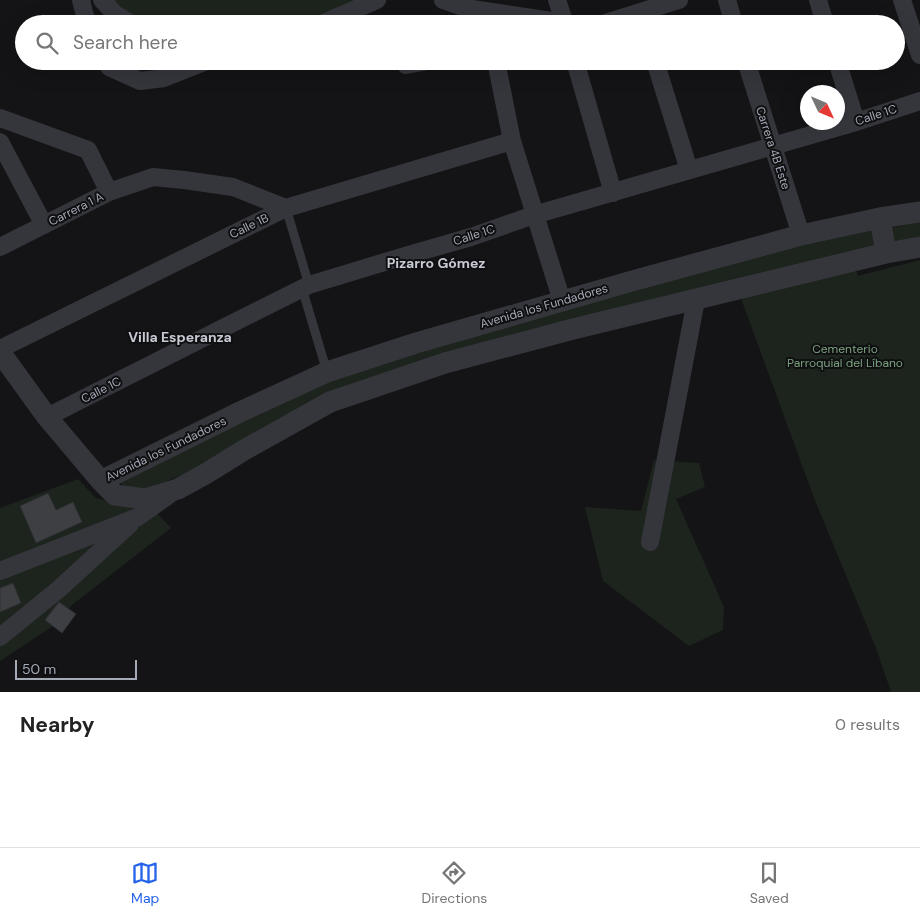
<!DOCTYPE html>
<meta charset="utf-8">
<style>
body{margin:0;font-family:"DM Sans",sans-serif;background:#f2f2f2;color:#222}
.compass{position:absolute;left:800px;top:85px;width:45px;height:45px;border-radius:50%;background:#fff;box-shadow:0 5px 20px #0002;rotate:134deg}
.scale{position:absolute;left:15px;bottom:12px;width:122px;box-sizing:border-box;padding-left:5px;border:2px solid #a5aab7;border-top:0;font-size:14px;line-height:18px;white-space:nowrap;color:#a5aab7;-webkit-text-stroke:4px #0f0f11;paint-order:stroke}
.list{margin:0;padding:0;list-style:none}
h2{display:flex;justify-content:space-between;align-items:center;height:65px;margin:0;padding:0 20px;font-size:21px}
h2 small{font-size:16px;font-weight:400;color:#767676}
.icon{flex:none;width:28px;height:28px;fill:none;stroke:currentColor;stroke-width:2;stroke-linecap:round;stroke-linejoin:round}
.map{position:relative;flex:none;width:920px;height:692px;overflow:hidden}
.search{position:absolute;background:#fff;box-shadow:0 5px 20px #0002;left:15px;right:15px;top:15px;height:55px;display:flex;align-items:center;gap:12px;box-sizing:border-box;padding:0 18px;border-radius:28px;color:#767676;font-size:19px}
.sheet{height:155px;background:#fff}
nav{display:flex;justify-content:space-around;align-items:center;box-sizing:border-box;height:70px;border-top:1px solid #e0e0e0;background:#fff;font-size:14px;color:#767676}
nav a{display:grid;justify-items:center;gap:2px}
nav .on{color:#2563eb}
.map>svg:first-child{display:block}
.green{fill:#1c241d}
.building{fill:#3e3f43;stroke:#2e2e32}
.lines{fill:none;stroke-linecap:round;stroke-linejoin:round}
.service{stroke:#35363b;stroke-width:9}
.minor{stroke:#35363b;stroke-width:18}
.tertiary{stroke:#35363b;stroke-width:21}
.labels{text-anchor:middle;stroke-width:4;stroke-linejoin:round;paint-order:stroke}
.street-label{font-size:12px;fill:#a5aab7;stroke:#0f0f11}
.park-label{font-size:12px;fill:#7ba37f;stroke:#0f0f11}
.neighbourhood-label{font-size:14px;font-weight:bold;fill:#c7c9d3;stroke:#0f0f11}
</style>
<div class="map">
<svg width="920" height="692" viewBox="0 0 920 692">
<rect width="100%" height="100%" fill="#141416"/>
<path class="green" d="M 106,0 L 370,0 L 312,24 L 138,24 Z
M 920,222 L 920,237 L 894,241 L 890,228 Z
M 875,228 L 877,246 L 448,357 L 163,483 L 139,491 L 129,490 L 119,482 L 327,379 L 674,275 Z
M 920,260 L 920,692 L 891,692 L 876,648 L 814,498 L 739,293 L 854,265 L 858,276 Z
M 654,460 L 699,463 L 705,487 L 676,499 L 724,607 L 723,630 L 689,646 L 603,581 L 585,507 L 641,511 Z
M 78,479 L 96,498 L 155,511 L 171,528 L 72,605 L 69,609 L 76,614 L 62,633 L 53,626 L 0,661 L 0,508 Z"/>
<path class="building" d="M 48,493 L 56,510 L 73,502 L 82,522 L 36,543 L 20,506 Z
M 13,583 L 21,603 L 0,612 L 0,588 Z
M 59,602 L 76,614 L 62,633 L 45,620 Z"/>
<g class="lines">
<path class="service" d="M 286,208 L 309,285
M 302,288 L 327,372"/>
<path class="minor" d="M 81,0 L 87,24
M 102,0 L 115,14 L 131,24
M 443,0 L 466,8 L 565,23
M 557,0 L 565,24
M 727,0 L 734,24
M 818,0 L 825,24
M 902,0 L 920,55
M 321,24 L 377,0
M 602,24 L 679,0
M 106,61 L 109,67 L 140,81 L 164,78 L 207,61
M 496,61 L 512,141 L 562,301
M 575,61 L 613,193
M 655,61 L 689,170
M 746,61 L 801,235
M 837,61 L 856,122
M 406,65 L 428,61
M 0,118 L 88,150 L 109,192
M 0,142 L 44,225
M 0,247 L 109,192 L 153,177 L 184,180 L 233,187 L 286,208
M 0,349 L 286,208 L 512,141
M 47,417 L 225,327 L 309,285 L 408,255 L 471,237 L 534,215 L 856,122 L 920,101
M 650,542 L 696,300
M 0,571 L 138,517 L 169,495
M 0,637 L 59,589 L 130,524"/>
<path class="tertiary" d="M 880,218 L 886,253
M 0,352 L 47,417 L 101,481 L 115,495 L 145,499 L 178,489 L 207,473 L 244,450 L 330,402 L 445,363 L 573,329 L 886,253 L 920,247
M 101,481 L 240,412 L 327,372 L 416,343 L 632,281 L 801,235 L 880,218 L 920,212"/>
</g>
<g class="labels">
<g class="street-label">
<text transform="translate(876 115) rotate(-18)" y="4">Calle 1C</text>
<text transform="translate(773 148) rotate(72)" y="4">Carrera 4B Este</text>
<text transform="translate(76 209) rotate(-27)" y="4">Carrera 1 A</text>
<text transform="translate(249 226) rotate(-26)" y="4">Calle 1B</text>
<text transform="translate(474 235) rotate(-18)" y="4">Calle 1C</text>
<text transform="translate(544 306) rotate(-16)" y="4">Avenida los Fundadores</text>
<text transform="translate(101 390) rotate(-27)" y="4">Calle 1C</text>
<text transform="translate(166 449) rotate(-26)" y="4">Avenida los Fundadores</text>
</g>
<g class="park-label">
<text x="845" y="353">Cementerio<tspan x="845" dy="14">Parroquial del Líbano</tspan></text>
</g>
<g class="neighbourhood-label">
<text x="436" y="268">Pizarro Gómez</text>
<text x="180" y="342">Villa Esperanza</text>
</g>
</g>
</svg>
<svg class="compass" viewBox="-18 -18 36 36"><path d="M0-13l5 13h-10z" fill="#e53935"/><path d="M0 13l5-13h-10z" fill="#767676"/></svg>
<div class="scale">50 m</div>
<div class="search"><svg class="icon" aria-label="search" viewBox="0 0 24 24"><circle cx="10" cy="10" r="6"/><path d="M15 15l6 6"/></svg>Search here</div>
</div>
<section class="sheet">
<h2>Nearby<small>0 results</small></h2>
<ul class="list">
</ul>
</section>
<nav>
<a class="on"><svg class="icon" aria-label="map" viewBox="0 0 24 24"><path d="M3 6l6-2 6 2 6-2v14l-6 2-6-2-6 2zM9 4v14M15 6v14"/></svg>Map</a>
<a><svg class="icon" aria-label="directions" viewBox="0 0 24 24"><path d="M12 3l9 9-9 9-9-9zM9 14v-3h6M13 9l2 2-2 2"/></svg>Directions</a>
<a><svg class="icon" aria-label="saved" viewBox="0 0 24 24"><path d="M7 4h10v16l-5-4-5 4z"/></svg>Saved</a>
</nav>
